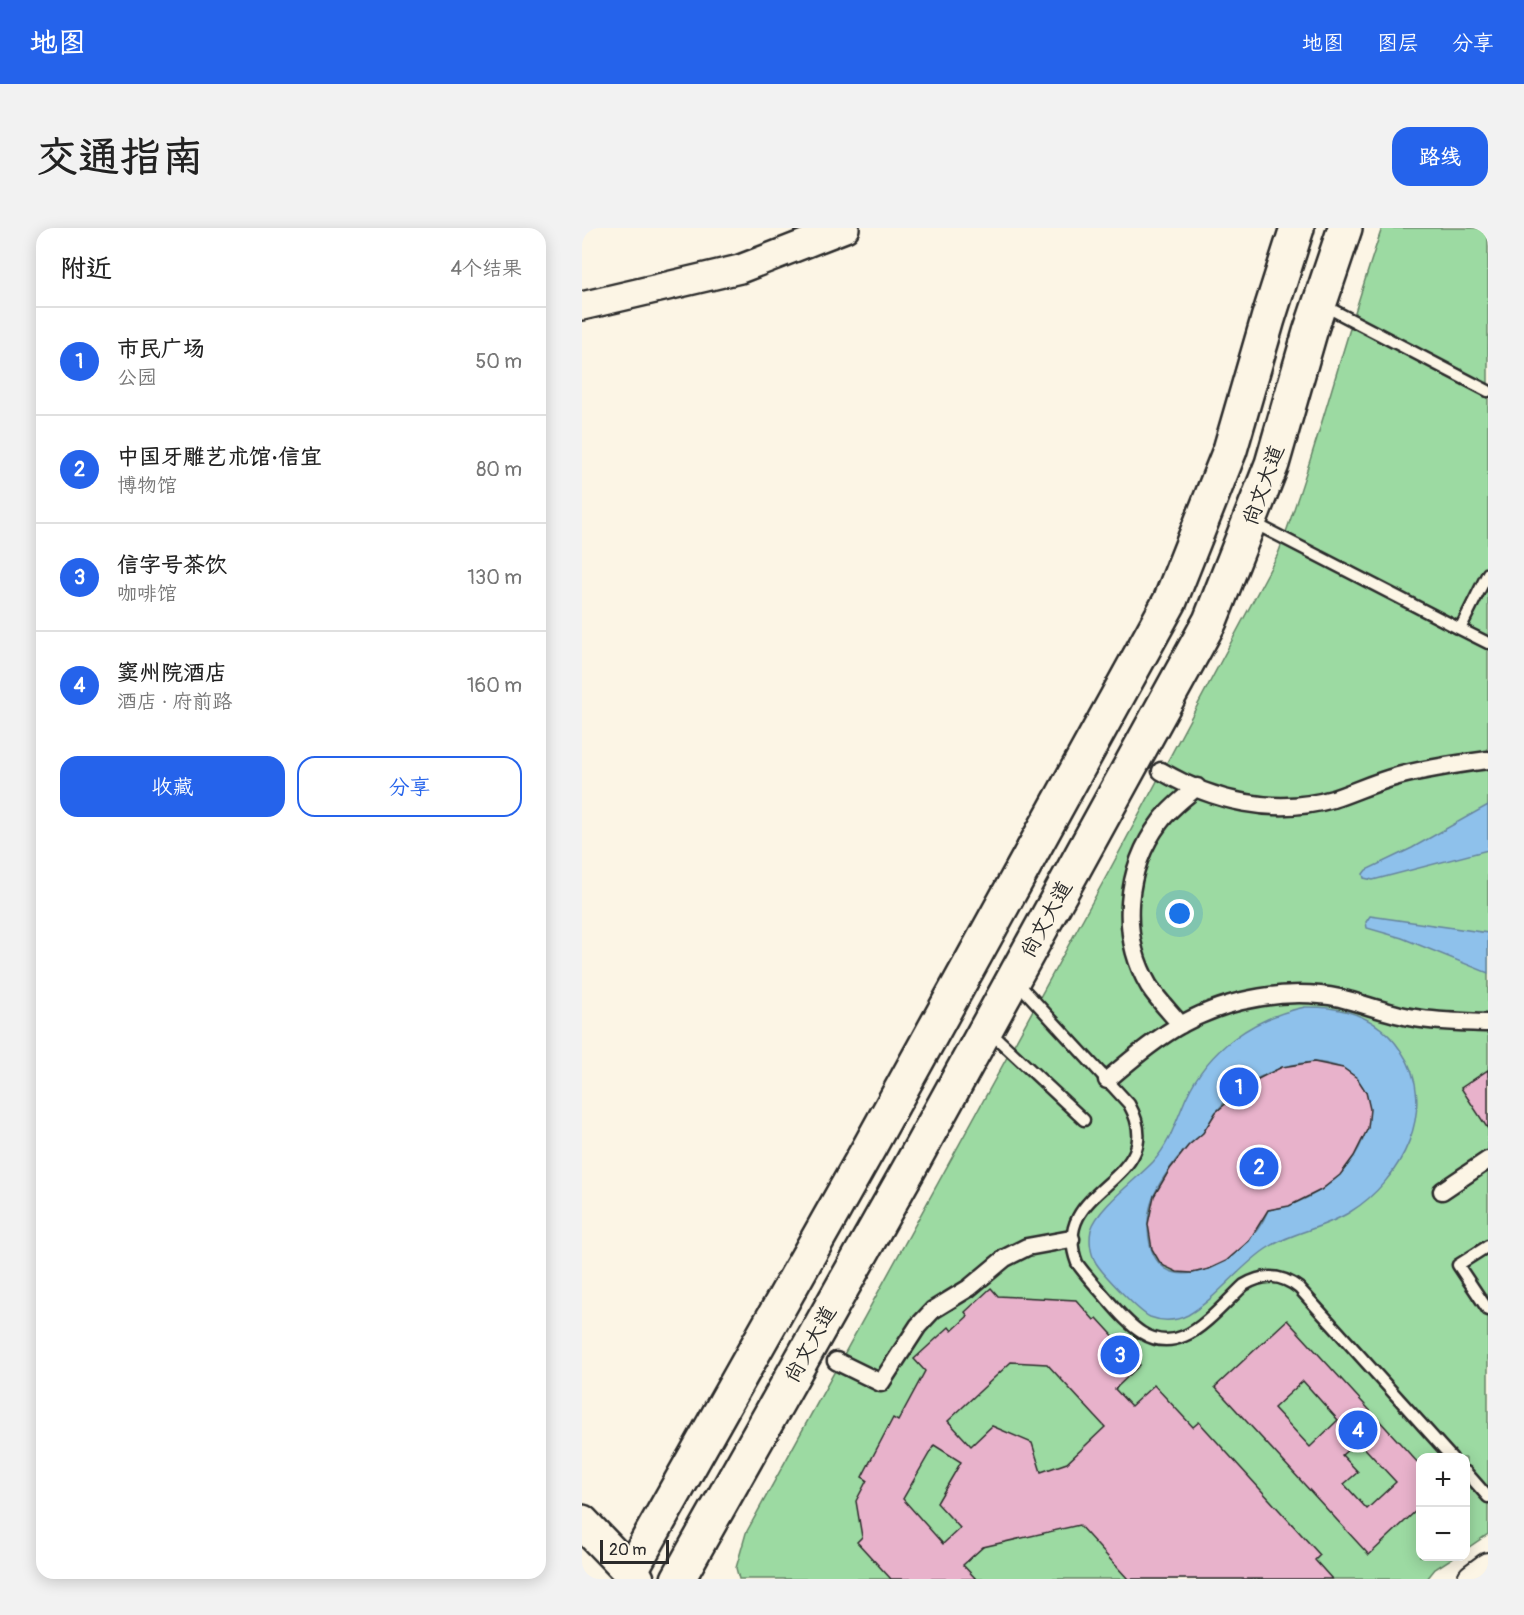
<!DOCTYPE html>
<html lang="zh">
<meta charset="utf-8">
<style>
body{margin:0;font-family:Pangolin,"LXGW WenKai TC",sans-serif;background:#f2f2f2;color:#222}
.controls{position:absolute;right:18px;bottom:18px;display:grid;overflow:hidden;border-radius:12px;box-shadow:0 3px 15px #0003}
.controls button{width:54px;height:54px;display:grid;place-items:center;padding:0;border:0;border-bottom:2px solid #e0e0e0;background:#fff;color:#222;font:30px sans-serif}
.scale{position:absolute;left:18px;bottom:15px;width:69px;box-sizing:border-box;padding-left:6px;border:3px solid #2b2b2b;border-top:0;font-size:16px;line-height:21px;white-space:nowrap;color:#2b2b2b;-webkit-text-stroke:4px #fcf5e5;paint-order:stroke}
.you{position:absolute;left:598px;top:686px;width:21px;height:21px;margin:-15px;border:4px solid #fff;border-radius:50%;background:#1a73e8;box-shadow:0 0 0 9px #1a73e833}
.badge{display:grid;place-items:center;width:39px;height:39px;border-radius:50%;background:#2563eb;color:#fff;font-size:20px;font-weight:700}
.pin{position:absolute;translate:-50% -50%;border:3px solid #fff;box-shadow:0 2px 6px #0006}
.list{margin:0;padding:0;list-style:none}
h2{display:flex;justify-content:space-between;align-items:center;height:78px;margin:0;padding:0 24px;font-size:26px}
h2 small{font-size:20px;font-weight:400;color:#767676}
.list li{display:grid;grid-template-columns:39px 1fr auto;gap:18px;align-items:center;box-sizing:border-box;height:108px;padding:0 24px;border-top:2px solid #e0e0e0}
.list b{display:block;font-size:22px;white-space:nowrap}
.list p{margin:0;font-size:20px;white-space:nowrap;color:#767676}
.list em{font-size:20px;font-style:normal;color:#767676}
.actions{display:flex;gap:12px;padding:18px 24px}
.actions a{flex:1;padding:14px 0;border:2px solid #2563eb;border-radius:18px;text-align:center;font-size:21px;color:#2563eb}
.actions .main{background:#2563eb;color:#fff}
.map{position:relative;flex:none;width:906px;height:1351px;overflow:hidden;border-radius:18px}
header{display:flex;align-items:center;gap:36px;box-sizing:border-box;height:84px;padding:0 30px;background:#2563eb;color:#fff}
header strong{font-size:28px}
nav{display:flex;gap:33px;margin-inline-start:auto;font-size:21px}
.intro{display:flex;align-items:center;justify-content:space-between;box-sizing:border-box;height:144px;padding:0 36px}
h1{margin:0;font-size:42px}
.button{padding:15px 27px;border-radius:18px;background:#2563eb;color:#fff;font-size:21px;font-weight:700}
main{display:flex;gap:36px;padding:0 36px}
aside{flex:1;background:#fff;border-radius:18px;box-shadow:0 3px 15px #0003}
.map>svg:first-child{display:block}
.green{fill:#9cdaa2;stroke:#648266;stroke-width:1.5}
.water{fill:#8ec1eb;stroke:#66859e;stroke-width:1.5;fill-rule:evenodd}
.building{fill:#e8b2cb;stroke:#2b2b2b;stroke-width:1.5;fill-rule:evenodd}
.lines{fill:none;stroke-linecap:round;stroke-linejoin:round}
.service-casing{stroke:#2b2b2b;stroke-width:15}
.pedestrian-casing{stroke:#2b2b2b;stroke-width:21}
.tertiary-casing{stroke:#2b2b2b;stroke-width:32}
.secondary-casing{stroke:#2b2b2b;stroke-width:34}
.primary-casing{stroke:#2b2b2b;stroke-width:38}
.trunk-casing{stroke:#2b2b2b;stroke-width:38}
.service{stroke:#fcf5e5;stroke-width:10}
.pedestrian{stroke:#fcf5e5;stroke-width:16}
.tertiary{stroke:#fcf5e5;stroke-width:27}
.secondary{stroke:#fcf5e5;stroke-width:30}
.primary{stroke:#fcf5e5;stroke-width:33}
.trunk{stroke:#fcf5e5;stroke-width:33}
.labels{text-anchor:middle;stroke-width:4.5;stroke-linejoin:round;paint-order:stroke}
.street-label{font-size:21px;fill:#2b2b2b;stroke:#fcf5e5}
</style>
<header>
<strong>地图</strong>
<nav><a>地图</a><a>图层</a><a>分享</a></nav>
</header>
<div class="intro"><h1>交通指南</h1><a class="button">路线</a></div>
<main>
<aside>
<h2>附近<small>4个结果</small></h2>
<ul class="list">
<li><span class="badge">1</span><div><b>市民广场</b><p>公园</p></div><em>50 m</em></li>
<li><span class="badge">2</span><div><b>中国牙雕艺术馆·信宜</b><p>博物馆</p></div><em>80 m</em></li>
<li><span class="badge">3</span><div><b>信字号茶饮</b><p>咖啡馆</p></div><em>130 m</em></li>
<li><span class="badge">4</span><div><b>窦州院酒店</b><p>酒店 · 府前路</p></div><em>160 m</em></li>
</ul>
<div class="actions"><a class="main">收藏</a><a>分享</a></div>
</aside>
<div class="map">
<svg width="906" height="1351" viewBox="0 0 906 1351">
<rect width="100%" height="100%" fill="#fcf5e5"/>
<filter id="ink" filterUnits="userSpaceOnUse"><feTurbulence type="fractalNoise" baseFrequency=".0167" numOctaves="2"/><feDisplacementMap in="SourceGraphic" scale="12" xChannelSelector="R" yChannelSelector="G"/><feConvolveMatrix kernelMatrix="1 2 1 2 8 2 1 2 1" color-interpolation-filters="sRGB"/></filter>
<g filter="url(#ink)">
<path class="green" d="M 800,0 L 906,0 L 906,1306 L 884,1321 L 884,1230 L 838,1230 L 838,1328 L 872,1329 L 853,1341 L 845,1351 L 157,1351 L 154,1340 L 164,1305 L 525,647 L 696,326 C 736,219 763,108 800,0 Z"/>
<path class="water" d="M 906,577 L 906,622 L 791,652 L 782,650 L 781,646 L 784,642 L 830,620 Z
M 788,688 L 906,705 L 906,745 L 820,710 L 785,700 L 784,694 Z
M 723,779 C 761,778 797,789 819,823 C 858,879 819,953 768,984 C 741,1001 709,1004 684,1021 C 656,1040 635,1070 606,1087 C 594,1093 581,1094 568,1089 C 557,1084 521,1046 514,1035 C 508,1025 507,1012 509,1002 C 515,980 555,951 571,934 C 588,915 594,893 604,870 C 626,821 671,790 723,779 ZM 732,834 C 802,839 798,904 759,945 C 740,965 713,978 686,982 C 667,1034 570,1085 566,1001 C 565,983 572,964 582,949 C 589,938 598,926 607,917 C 611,912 618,909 621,905 C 626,899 629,891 633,885 C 656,856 695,836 732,834 Z"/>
<path class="building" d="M 732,834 L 761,840 L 775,850 L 784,864 L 788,881 L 786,900 L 772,928 L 758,947 L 739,962 L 707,978 L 686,982 L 667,1013 L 644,1033 L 627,1041 L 610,1045 L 595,1044 L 582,1038 L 577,1033 L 570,1021 L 566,996 L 572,968 L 588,941 L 606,918 L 621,905 L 634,884 L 668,855 L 700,839 Z
M 906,842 L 906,901 L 879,860 Z
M 409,1060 L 416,1068 L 494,1072 L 512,1092 L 515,1090 L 558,1137 L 533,1161 L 549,1178 L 572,1157 L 611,1199 L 617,1194 L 738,1327 L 733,1332 L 750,1351 L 546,1351 L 497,1297 L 401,1319 L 381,1337 L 394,1351 L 309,1351 L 275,1314 L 280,1309 L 274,1273 L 285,1252 L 280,1249 L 311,1190 L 316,1193 L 343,1143 L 332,1131 L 367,1099 L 370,1103 L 386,1088 L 383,1084 ZM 429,1134 L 465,1136 L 523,1199 L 485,1235 L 459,1244 L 450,1215 L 410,1198 L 389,1218 L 366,1193 ZM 352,1217 L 379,1234 L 355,1275 L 378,1300 L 361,1316 L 321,1271 Z
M 705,1092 L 838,1237 L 838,1279 L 787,1327 L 633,1159 ZM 721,1153 L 756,1192 L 728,1219 L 692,1180 ZM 776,1213 L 814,1254 L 785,1281 L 762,1256 L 776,1244 L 760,1227 Z"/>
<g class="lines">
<defs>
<path id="service" d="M 741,77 L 906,163
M 670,294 L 878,401
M 906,345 L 878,401 L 906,415
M 434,753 L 547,876 C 591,955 465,956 495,1035 C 504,1048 515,1059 525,1071 C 545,1094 568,1123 602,1108 C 621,1101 647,1071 662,1057 C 682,1045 699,1046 717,1060 L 870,1230
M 406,802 L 502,892
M 906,1018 L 876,1037 L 906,1082
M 884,1244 L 906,1269"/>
<path id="pedestrian" d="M 579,543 C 631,573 692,588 751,571 C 772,564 793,554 816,548 C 846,540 875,536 906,532
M 599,797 C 588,784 576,772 567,758 C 537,707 543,640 578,594 C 588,580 602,570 615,559
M 525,852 C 549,832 574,810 602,795 C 648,770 707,760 758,770 C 783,776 807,786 833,790 C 857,794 882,794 906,795
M 860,963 L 906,932
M 254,1133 L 299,1155 L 336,1098 L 351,1082 L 387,1060 L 423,1030 L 445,1019 L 489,1011"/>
<path id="tertiary" d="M 0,78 L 158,41 L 263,0"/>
<path id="secondary" d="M 891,1351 L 906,1340"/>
<path id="primary" d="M 48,1344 L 288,918 L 588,373 L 648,222 L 686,91 L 715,0
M 96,1351 L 327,941 L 628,393 L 690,236 L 728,104 L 763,0"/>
<path id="trunk" d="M 0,1294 L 55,1351"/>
</defs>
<use href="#service" class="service-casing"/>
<use href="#pedestrian" class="pedestrian-casing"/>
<use href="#tertiary" class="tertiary-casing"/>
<use href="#secondary" class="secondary-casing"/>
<use href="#primary" class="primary-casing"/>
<use href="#trunk" class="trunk-casing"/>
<use href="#service" class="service"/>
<use href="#pedestrian" class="pedestrian"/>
<use href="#tertiary" class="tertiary"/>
<use href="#secondary" class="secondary"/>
<use href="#primary" class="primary"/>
<use href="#trunk" class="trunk"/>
</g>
</g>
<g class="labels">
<g class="street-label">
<text transform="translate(681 257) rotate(-70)" y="7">尚文大道</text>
<text transform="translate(464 691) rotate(-61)" y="7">尚文大道</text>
<text transform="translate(228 1116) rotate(-61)" y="7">尚文大道</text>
</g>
</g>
</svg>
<div class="controls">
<button>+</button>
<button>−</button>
</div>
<div class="scale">20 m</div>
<div class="you"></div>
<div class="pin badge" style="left:657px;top:859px">1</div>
<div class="pin badge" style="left:677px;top:939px">2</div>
<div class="pin badge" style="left:538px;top:1127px">3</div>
<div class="pin badge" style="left:776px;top:1202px">4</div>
</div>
</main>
